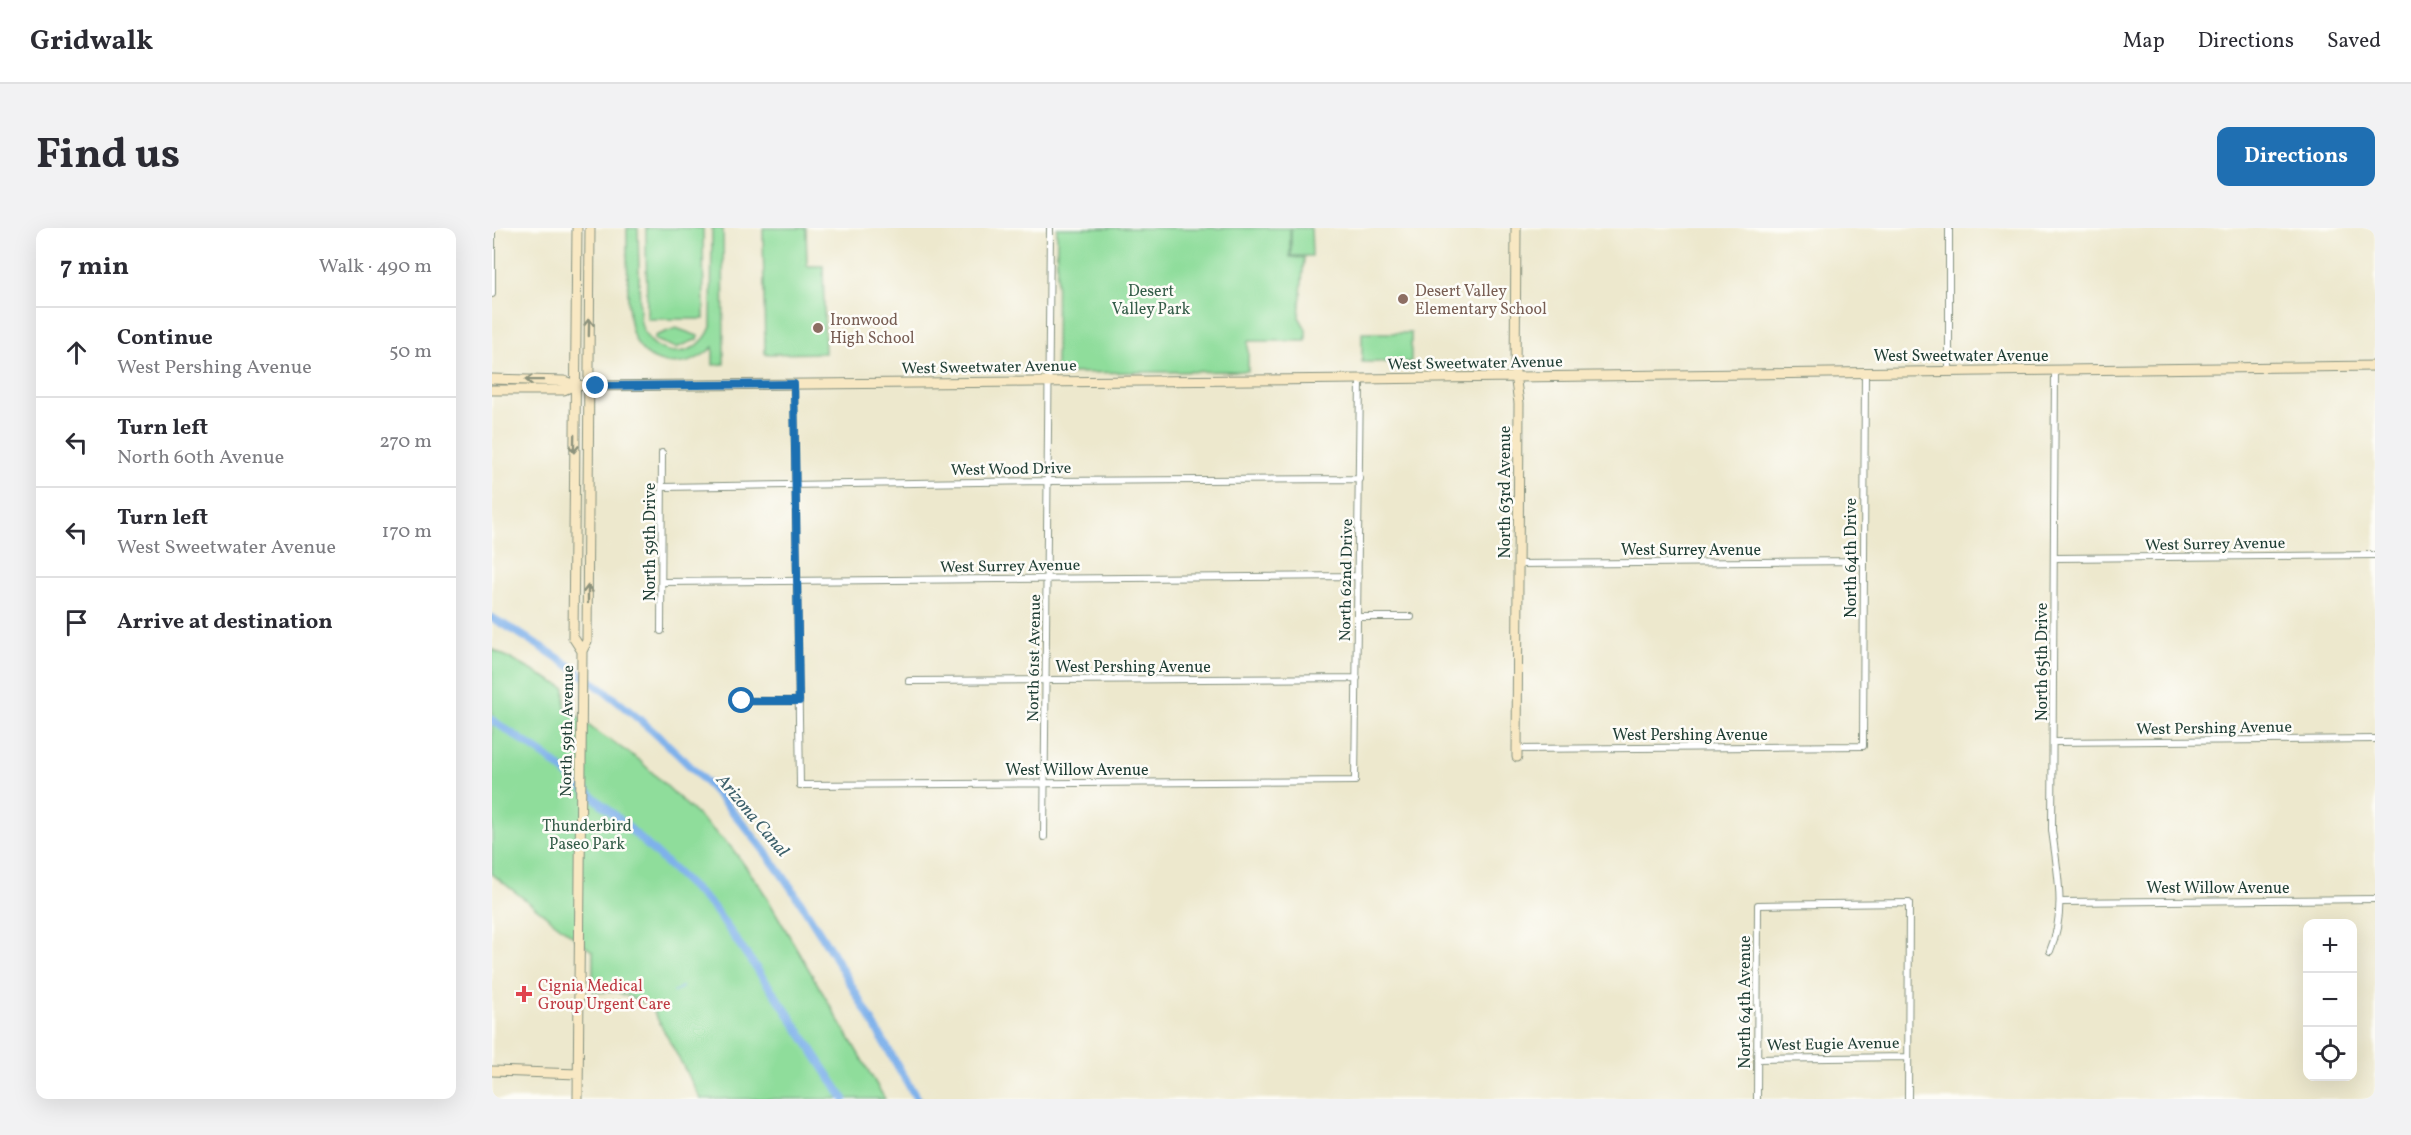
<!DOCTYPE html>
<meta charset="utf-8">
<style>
body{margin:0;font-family:Vollkorn,serif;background:#f2f2f3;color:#2b2b33}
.controls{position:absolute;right:18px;bottom:18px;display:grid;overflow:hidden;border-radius:12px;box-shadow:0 6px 24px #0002}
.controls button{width:54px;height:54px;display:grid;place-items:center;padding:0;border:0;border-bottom:2px solid #e1e1e2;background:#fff;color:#2b2b33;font:30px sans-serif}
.stop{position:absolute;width:18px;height:18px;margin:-14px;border:4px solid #1f6fb2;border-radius:50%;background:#fff}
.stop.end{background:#1f6fb2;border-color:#fff;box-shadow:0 2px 6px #0008}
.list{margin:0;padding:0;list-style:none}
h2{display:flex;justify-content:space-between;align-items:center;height:78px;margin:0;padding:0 24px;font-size:26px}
h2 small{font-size:20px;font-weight:400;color:#7c7c81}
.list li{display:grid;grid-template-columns:39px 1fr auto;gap:18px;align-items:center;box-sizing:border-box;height:90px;padding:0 24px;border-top:2px solid #e1e1e2}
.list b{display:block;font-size:22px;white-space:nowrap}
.list p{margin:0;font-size:20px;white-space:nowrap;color:#7c7c81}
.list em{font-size:20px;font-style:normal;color:#7c7c81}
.icon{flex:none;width:33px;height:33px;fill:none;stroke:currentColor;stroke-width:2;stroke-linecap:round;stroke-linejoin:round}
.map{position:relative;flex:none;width:1883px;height:871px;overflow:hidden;border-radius:12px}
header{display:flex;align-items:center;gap:36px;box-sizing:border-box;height:84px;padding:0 30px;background:#fff;border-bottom:2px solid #e1e1e2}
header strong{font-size:28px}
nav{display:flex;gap:33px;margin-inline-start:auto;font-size:21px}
.intro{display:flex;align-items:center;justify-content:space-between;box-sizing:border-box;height:144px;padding:0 36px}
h1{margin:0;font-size:42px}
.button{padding:15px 27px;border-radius:12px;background:#1f6fb2;color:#fff;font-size:21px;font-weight:700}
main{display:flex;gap:36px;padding:0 36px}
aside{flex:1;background:#fff;border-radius:12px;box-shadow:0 6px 24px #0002}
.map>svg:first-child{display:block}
.green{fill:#8fdd9b;stroke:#578d68;stroke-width:1.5}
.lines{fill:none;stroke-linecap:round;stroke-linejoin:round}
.stream{stroke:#7eb1eb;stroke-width:2}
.canal{stroke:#7eb1eb;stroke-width:8}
.street-casing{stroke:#869280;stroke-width:8}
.secondary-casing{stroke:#869280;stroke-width:11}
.street{stroke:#fff;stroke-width:6}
.secondary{stroke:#f8e8c3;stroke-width:9}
.oneway{stroke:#8c927c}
.route{stroke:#1f6fb2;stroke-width:8}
.education-dot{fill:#8d6e63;stroke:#fdfcf7;stroke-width:2}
.health-dot{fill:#e0444e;stroke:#fdfcf7;stroke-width:2}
.labels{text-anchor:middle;stroke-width:5;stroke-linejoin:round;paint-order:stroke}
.park-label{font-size:16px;fill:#355d49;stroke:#fdfcf7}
.education-label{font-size:16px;fill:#785e54;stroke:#fdfcf7;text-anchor:start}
.street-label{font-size:16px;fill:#1f3d34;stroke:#fdfcf7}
.health-label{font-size:16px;fill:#be3a42;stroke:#fdfcf7;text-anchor:start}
.water-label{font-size:18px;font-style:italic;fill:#3c606b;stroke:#fdfcf7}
</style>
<header>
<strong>Gridwalk</strong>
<nav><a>Map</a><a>Directions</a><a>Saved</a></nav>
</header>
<div class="intro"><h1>Find us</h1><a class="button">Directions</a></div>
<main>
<aside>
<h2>7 min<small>Walk · 490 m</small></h2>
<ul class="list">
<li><svg class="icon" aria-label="ahead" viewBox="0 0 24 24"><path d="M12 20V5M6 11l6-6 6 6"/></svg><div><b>Continue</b><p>West Pershing Avenue</p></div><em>50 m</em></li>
<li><svg class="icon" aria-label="left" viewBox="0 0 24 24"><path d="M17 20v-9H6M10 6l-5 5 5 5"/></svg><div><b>Turn left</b><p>North 60th Avenue</p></div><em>270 m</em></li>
<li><svg class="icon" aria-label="left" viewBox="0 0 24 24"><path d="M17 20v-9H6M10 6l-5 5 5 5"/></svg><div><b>Turn left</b><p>West Sweetwater Avenue</p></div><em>170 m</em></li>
<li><svg class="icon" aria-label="arrive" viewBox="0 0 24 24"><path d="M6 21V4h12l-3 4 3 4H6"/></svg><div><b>Arrive at destination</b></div></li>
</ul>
</aside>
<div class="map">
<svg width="1883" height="871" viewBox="0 0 1883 871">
<rect width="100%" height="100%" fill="#fdfcf7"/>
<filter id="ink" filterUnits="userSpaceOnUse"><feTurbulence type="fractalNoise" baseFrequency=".0167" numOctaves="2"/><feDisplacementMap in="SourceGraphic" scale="12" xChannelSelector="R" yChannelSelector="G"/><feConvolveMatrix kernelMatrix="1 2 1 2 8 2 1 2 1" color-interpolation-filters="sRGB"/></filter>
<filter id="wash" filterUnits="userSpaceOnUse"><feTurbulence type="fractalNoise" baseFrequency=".008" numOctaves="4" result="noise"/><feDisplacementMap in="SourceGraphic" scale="24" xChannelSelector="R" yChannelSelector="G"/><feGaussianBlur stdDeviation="1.35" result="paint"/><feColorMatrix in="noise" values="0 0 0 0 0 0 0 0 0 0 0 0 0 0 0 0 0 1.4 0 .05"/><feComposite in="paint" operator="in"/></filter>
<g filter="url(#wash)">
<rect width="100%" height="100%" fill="#ede8cd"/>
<path class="green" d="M 135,0 L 146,0 L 148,89 C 152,130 204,137 219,99 L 220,0 L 231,0 L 232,136 L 221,137 L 221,119 C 208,131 193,138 175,135 C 135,128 136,88 136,56 C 135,37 135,19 135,0 Z
M 154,0 L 211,0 L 212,91 L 155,91 Z
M 271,0 L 314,0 L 315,38 L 331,38 L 333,125 L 273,126 Z
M 565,0 L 798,0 L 798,29 L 812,30 L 807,89 L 814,101 L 814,113 L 756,113 L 756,143 L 571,145 L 564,140 Z
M 799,0 L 819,0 L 820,28 L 799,28 Z
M 184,100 L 206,108 L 206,111 L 184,120 L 163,112 L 163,108 Z
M 870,105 L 919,105 L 919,134 L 870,134 Z
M 0,421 L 73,460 L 73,478 L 101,501 L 146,531 L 239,619 L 268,658 L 393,871 L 209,871 L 158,777 L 125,764 L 101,764 L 101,724 L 0,646 Z"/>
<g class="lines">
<path class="stream" d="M 182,764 L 190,759"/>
<path class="canal" d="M 0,390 C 114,452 216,542 291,648 C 340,719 381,797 425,871
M 0,492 L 55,529 L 136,599 L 221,679 L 293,781 L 352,871"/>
</g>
</g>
<g filter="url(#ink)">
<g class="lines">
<defs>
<path id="street" d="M 1457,0 L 1457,142
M 0,2 L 0,66
M 302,156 L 308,557 L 863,553 L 868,151
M 170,259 L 555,253 L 868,251
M 1563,330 L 1883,327
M 1026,336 L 1372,333
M 171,354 L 866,348
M 865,389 L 919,389
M 169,403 L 170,225
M 417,453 L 865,450
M 250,473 L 307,473
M 1562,514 L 1883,511
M 1025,521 L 1371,518 L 1373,144
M 552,609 L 558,0
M 1569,674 L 1883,671
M 1558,723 C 1575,684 1565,643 1560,602 L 1563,142
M 1265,831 L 1416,829
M 1265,871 L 1266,677 L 1417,675 L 1416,871"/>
<path id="secondary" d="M 85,0 L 81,409 L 90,423
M 1024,0 L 1023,147 L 1027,175 L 1025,529
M 0,151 L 72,153 L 83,157 L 97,158 L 868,151 L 1883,138
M 0,162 L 72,162 L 83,157
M 0,843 L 86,846
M 86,871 L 90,423 L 95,413 L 98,0"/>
</defs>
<use href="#street" class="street-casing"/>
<use href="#secondary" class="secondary-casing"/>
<use href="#street" class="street"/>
<use href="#secondary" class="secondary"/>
</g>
<defs><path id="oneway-shaft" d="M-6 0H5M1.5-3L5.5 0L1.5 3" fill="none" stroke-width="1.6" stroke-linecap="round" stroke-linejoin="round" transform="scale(1.5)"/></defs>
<g class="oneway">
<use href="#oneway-shaft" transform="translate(97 99) rotate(-89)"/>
<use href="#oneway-shaft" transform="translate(42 152) rotate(-179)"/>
<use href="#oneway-shaft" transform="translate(82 216) rotate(91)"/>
<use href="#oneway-shaft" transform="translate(96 366) rotate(-90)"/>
</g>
</g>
<g class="lines" filter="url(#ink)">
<path class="route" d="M 104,158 L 302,156 L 307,473 L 250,473"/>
</g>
<g class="education-dot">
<circle cx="911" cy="71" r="6"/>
<circle cx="326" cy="100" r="6"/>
</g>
<path class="health-dot" d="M29 757h6v6h6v6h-6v6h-6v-6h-6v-6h6z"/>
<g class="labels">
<g class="park-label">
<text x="659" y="68">Desert<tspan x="659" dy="18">Valley Park</tspan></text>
<text x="95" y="603">Thunderbird<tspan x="95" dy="18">Paseo Park</tspan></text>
</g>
<g class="education-label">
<text x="923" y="68">Desert Valley<tspan x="923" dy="18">Elementary School</tspan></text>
<text x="338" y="97">Ironwood<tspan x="338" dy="18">High School</tspan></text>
</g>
<g class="street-label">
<text x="1469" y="133">West Sweetwater Avenue</text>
<text transform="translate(983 134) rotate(-1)" y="6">West Sweetwater Avenue</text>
<text transform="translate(497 138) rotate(-1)" y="6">West Sweetwater Avenue</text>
<text transform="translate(519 240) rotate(-1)" y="6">West Wood Drive</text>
<text transform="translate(1012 264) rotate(-90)" y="6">North 63rd Avenue</text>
<text transform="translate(157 314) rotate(-90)" y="6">North 59th Drive</text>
<text transform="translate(1723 315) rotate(-1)" y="6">West Surrey Avenue</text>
<text x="1199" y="327">West Surrey Avenue</text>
<text transform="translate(1358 330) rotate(-90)" y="6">North 64th Drive</text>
<text transform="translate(518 337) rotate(-1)" y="6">West Surrey Avenue</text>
<text transform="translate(853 352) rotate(-89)" y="6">North 62nd Drive</text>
<text transform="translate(541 430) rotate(-89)" y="6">North 61st Avenue</text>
<text transform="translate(1549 434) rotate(-90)" y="6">North 65th Drive</text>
<text x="641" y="444">West Pershing Avenue</text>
<text transform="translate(1722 499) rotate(-1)" y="6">West Pershing Avenue</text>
<text transform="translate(74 503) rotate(-89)" y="6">North 59th Avenue</text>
<text x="1198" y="512">West Pershing Avenue</text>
<text x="585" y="547">West Willow Avenue</text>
<text x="1726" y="665">West Willow Avenue</text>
<text transform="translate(1252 774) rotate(-90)" y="6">North 64th Avenue</text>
<text transform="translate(1341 815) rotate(-1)" y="6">West Eugie Avenue</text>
</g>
<g class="health-label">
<text x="46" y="763">Cignia Medical<tspan x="46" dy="18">Group Urgent Care</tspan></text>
</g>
<g class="water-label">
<text transform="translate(261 587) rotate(50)" y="6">Arizona Canal</text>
</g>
</g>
</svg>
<div class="controls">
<button>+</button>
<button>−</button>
<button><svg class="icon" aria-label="locate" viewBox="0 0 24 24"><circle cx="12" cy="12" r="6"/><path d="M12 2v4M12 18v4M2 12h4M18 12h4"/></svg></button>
</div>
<div class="stop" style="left:250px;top:473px"></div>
<div class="stop end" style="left:104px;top:158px"></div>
</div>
</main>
